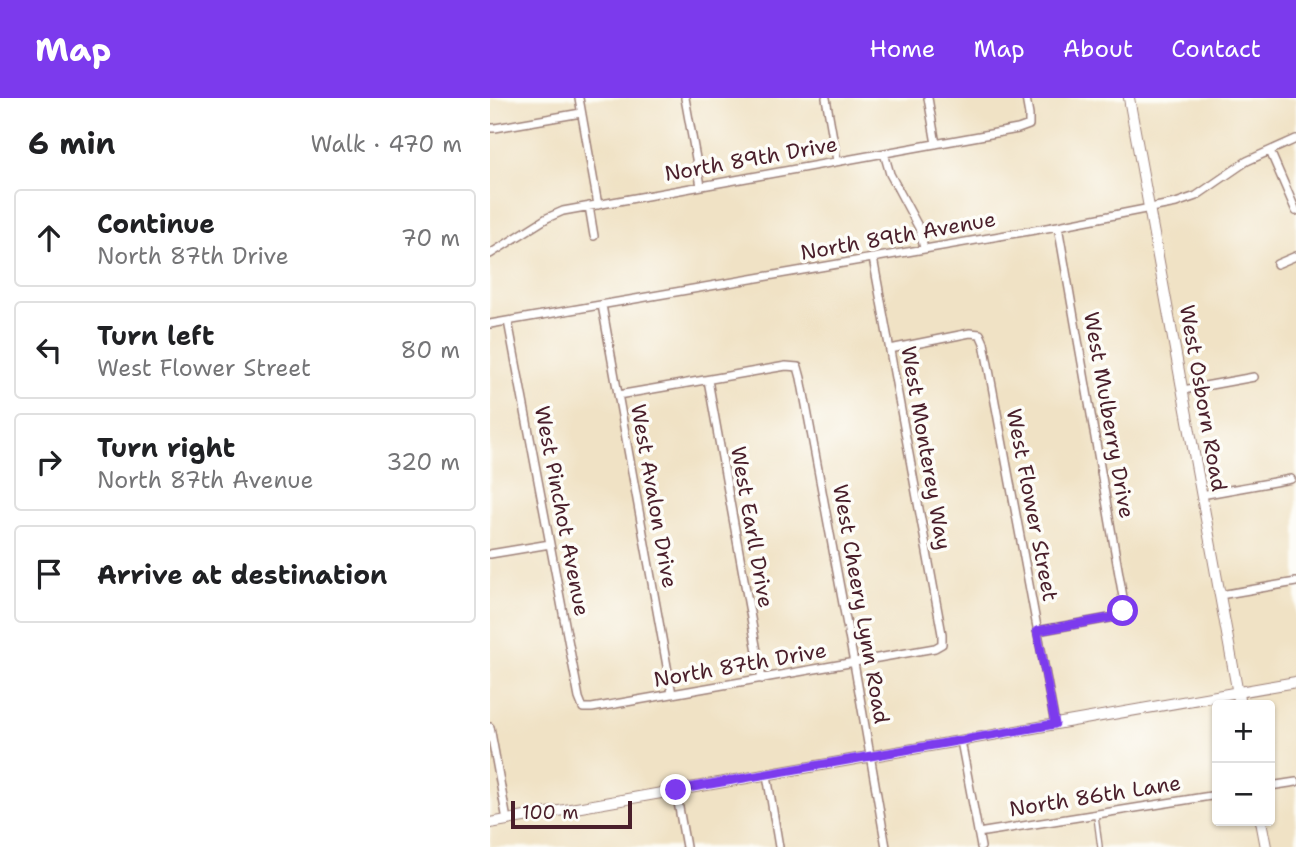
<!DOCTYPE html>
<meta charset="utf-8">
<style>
body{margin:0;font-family:"Shantell Sans",sans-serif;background:#f6f6f6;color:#202124}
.controls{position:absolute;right:21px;bottom:21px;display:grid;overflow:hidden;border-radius:7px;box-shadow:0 2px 5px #0004}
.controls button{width:63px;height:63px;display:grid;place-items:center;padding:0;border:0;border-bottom:2px solid #e0e0e0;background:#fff;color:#202124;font:35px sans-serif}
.scale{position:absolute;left:21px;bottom:18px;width:121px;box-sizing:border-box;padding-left:7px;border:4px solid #4a1f2b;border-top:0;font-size:19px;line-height:24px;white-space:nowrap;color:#4a1f2b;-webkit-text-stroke:5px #fdfcf7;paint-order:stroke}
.stop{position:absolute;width:21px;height:21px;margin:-16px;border:5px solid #7c3aed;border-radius:50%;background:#fff}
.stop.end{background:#7c3aed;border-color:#fff;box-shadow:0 2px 7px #0008}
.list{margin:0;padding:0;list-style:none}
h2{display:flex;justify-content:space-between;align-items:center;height:91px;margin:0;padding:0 28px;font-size:30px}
h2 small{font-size:23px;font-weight:400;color:#757577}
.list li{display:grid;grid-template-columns:46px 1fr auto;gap:21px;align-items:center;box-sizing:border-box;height:98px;margin:0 14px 14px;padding:0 14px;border:2px solid #e0e0e0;border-radius:7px}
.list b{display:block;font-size:26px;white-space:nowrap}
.list p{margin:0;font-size:23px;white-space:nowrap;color:#757577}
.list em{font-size:23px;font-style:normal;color:#757577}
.icon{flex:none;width:38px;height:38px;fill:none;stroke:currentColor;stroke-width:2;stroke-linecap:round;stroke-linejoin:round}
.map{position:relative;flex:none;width:806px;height:749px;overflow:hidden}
header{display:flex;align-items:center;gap:42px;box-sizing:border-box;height:98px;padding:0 35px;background:#7c3aed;color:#fff}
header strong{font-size:33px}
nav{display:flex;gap:38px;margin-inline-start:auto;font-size:24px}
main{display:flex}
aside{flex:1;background:#fff}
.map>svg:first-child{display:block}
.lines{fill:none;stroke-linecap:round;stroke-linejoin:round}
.lane-casing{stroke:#9d8078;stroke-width:6}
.street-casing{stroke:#9d8078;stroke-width:10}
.secondary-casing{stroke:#9d8078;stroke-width:12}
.lane{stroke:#fff;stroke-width:3.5}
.street{stroke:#fff;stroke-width:7}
.secondary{stroke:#fff;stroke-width:10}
.route{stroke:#7c3aed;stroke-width:9}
.labels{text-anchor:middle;stroke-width:7;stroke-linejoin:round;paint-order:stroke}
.street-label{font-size:21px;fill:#4a1f2b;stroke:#fdfcf7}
</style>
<header>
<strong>Map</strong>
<nav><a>Home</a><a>Map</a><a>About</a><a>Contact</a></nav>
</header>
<main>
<aside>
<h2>6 min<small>Walk · 470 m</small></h2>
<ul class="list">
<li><svg class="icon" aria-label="ahead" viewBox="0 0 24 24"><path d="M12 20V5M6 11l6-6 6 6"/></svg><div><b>Continue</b><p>North 87th Drive</p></div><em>70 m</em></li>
<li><svg class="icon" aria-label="left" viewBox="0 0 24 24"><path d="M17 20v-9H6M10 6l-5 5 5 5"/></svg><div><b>Turn left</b><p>West Flower Street</p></div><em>80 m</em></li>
<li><svg class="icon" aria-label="right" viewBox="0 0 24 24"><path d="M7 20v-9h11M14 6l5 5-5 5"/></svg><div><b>Turn right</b><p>North 87th Avenue</p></div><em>320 m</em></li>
<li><svg class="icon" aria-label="arrive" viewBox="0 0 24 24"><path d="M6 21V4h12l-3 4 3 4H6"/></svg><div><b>Arrive at destination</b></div></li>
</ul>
</aside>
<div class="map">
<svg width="806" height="749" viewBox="0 0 806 749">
<rect width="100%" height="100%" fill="#fdfcf7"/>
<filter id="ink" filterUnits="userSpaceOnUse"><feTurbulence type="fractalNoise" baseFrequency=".0143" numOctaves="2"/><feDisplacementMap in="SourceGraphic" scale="14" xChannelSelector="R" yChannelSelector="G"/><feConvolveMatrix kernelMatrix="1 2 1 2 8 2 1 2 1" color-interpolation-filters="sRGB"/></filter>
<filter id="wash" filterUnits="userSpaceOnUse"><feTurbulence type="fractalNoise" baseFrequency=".00686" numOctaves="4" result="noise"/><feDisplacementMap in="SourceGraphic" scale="28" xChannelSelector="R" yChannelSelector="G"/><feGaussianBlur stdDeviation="1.57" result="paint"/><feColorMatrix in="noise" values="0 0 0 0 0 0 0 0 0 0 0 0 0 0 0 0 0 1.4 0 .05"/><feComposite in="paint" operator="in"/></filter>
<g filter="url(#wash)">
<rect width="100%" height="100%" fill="#f0e2c5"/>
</g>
<g filter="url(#ink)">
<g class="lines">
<defs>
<path id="lane" d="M 606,718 L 610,749"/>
<path id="street" d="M 89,0 L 108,107
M 195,0 L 211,88
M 336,0 L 347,63
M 438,0 L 446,46
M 0,30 L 5,30 L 91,15
M 780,53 L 806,113
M 394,55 L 400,76 L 429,130 L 434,150
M 99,108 L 104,138
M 0,156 L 57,120 L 73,113 L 528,31 L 539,27 L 539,17 L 536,0
M 787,166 L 806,158
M 112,207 L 182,596
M 18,223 L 89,600 L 93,610 L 102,610 L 445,550 L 452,546 L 452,536 L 383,160
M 0,226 L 568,128 L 686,105 L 706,98 L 757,63 L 806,41
M 400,251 L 480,235 L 490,236 L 494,245 L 565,626
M 218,282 L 272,581
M 693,292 L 764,279
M 128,297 L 296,268 L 308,269 L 311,280 L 364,565 L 396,749
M 711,397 L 801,381
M 0,456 L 60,446
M 730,497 L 806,484
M 547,533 L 625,519 L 633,513 L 634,505 L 568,128
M 0,629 L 17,722
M 471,643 L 491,749
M 277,677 L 289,749
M 780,688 L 806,684
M 186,693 L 196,749
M 488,735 L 727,697"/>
<path id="secondary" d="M 639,0 L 750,607
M 771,723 L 776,749
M 0,725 L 806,584"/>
</defs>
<use href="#lane" class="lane-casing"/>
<use href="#street" class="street-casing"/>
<use href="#secondary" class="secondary-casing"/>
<use href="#lane" class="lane"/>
<use href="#street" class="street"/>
<use href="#secondary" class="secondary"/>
</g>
</g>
<g class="lines" filter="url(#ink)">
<path class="route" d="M 186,692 L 565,626 L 547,533 L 625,519 L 633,513"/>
</g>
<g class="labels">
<g class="street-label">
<text transform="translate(261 61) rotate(-10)" y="7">North 89th Drive</text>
<text transform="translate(408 138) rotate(-10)" y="7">North 89th Avenue</text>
<text transform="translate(713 300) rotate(80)" y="7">West Osborn Road</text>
<text transform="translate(619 317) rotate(80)" y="7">West Mulberry Drive</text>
<text transform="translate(436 350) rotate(80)" y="7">West Monterey Way</text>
<text transform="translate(164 398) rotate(80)" y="7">West Avalon Drive</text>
<text transform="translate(542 407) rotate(79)" y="7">West Flower Street</text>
<text transform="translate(72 413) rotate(79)" y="7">West Pinchot Avenue</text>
<text transform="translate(262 429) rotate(80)" y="7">West Earll Drive</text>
<text transform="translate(371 506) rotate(80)" y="7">West Cheery Lynn Road</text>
<text transform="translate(250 567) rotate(-10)" y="7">North 87th Drive</text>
<text transform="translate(605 698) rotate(-9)" y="7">North 86th Lane</text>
</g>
</g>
</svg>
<div class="controls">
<button>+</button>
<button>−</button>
</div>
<div class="scale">100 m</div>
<div class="stop" style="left:633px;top:513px"></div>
<div class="stop end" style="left:186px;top:692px"></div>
</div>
</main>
